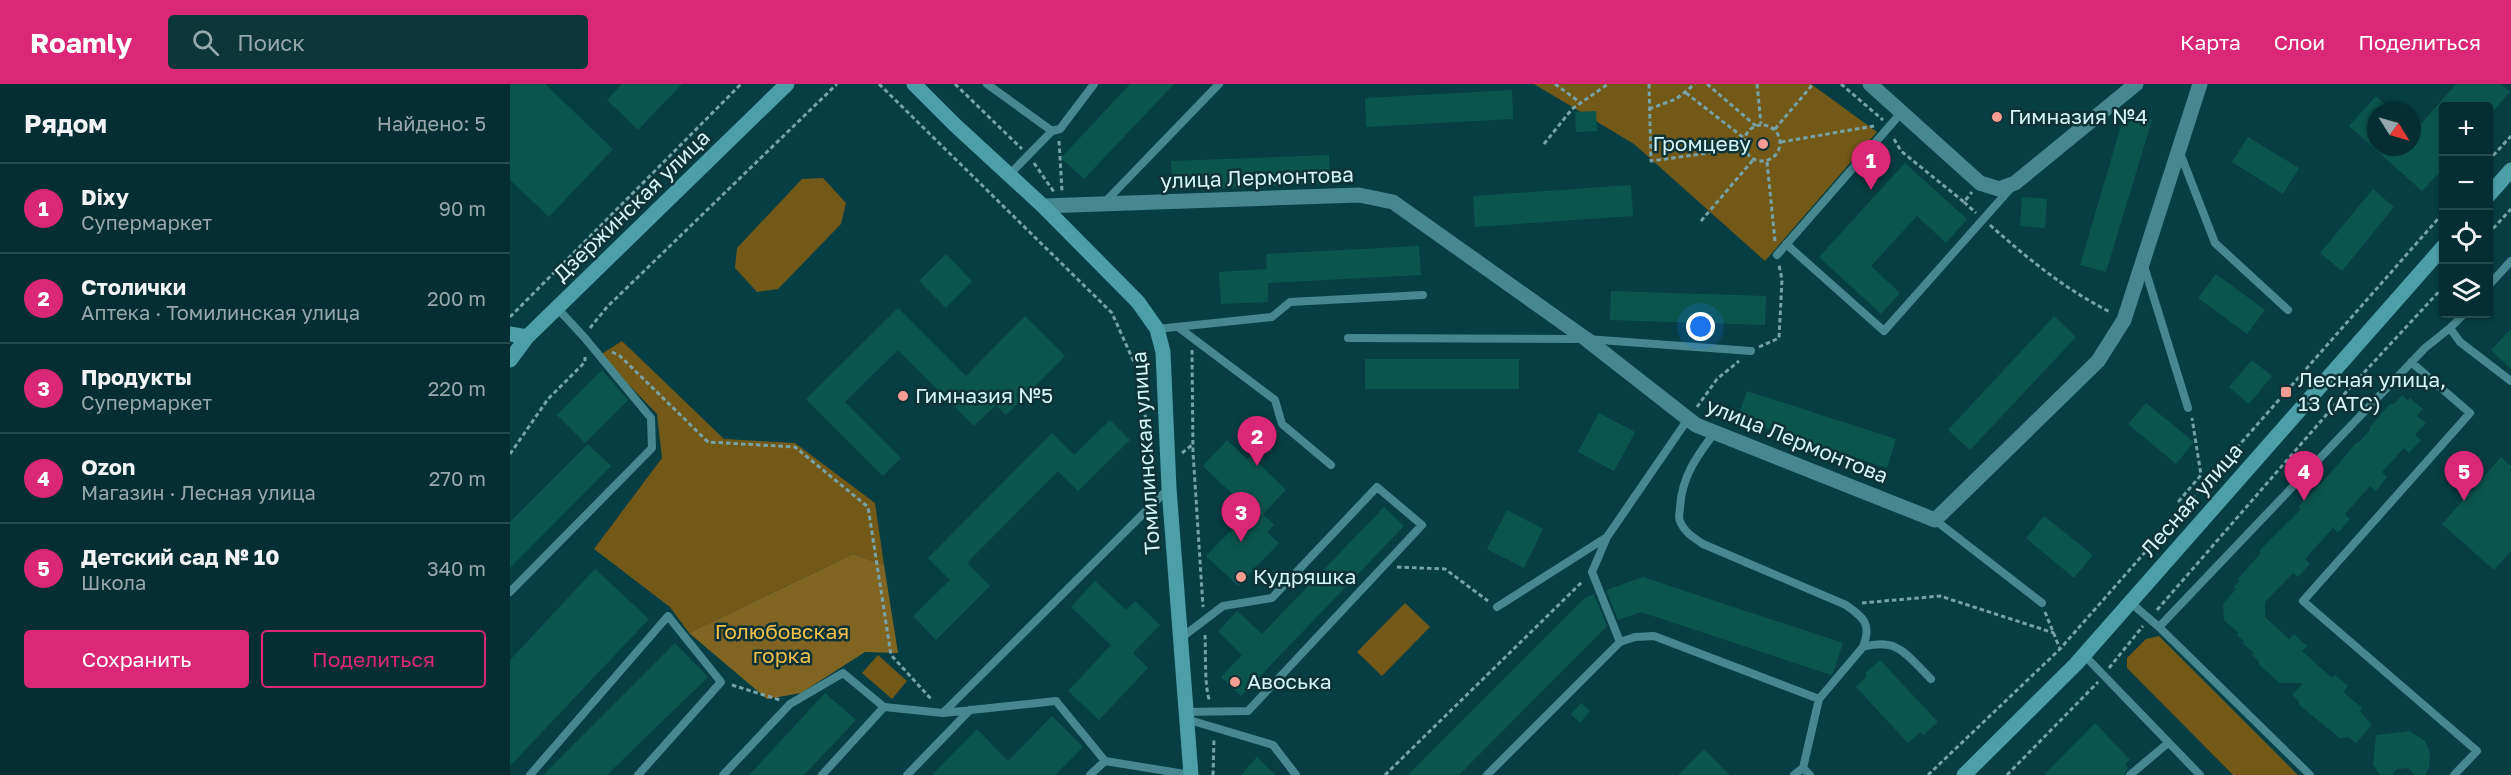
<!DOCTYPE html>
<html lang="ru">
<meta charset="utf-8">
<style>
body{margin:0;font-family:"Golos Text",sans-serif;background:#0d363b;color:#f1f3f6}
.controls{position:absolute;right:18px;top:18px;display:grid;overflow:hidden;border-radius:6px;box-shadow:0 2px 4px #0004}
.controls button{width:54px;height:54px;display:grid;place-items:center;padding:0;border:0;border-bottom:2px solid #254a4e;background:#042e33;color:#f1f3f6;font:30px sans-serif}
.compass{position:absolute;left:1857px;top:18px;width:54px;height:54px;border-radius:50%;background:#042e33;box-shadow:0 2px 4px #0004;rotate:127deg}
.you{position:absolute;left:1191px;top:243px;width:21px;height:21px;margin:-15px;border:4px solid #fff;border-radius:50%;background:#1a73e8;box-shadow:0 0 0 9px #1a73e833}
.badge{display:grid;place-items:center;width:39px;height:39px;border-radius:50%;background:#db2777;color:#fff;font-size:20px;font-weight:700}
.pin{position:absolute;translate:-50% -50px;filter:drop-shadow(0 2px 3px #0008)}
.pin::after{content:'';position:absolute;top:32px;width:21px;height:18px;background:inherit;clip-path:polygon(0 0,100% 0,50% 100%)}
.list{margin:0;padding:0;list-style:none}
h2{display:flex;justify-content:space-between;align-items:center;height:78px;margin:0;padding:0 24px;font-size:26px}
h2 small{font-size:20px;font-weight:400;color:#97a8ac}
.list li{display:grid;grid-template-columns:39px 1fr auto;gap:18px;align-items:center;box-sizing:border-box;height:90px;padding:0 24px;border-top:2px solid #254a4e}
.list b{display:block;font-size:22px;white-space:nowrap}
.list p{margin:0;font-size:20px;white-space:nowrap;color:#97a8ac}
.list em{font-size:20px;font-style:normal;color:#97a8ac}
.actions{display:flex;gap:12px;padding:18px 24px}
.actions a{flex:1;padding:14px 0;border:2px solid #db2777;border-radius:6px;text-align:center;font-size:21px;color:#db2777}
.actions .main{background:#db2777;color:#fff}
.icon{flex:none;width:33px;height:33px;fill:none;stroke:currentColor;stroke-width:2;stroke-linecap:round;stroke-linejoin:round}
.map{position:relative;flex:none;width:2001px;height:691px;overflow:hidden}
header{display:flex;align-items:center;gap:36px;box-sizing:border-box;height:84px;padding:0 30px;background:#db2777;color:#fff}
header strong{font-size:28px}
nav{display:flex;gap:33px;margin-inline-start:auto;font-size:21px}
.search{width:420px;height:54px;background:#0d363b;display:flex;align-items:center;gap:15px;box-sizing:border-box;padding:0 21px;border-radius:6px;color:#97a8ac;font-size:22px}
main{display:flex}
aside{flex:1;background:#042e33}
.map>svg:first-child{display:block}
.green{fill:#735917}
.forest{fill:#806522}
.building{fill:#0b554f}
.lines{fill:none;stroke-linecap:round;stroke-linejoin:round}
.path{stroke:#77a2a7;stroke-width:3;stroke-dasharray:4.5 3;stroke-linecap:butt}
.lane{stroke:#478890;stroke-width:8}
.street{stroke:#478890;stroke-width:15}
.secondary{stroke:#4c9ea7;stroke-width:15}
.poi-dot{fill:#f59c93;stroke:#0e3236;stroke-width:2}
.labels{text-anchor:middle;stroke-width:5;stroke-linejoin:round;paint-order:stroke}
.poi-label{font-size:21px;fill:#d4f4f8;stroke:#0e3236;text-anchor:start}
.street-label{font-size:21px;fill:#d4f4f8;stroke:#0e3236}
.park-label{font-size:21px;fill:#f1c04a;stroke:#0e3236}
</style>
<header>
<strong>Roamly</strong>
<div class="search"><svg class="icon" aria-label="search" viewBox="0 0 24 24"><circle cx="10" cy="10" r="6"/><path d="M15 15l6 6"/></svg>Поиск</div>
<nav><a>Карта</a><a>Слои</a><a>Поделиться</a></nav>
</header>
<main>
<aside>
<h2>Рядом<small>Найдено: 5</small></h2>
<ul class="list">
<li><span class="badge">1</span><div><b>Dixy</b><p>Супермаркет</p></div><em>90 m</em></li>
<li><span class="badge">2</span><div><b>Столички</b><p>Аптека · Томилинская улица</p></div><em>200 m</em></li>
<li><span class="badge">3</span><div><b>Продукты</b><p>Супермаркет</p></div><em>220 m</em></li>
<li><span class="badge">4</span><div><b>Ozon</b><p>Магазин · Лесная улица</p></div><em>270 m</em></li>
<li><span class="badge">5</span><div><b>Детский сад № 10</b><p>Школа</p></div><em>340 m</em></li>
</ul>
<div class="actions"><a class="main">Сохранить</a><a>Поделиться</a></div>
</aside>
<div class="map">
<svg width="2001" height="691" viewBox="0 0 2001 691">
<rect width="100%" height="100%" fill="#063e44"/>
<path class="green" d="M 1024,0 L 1301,0 L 1367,48 L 1255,177 L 1124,60 Z
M 313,94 L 336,119 L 331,140 L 268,205 L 247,208 L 225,184 L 227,164 L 292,95 Z
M 112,257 L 214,355 L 285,359 L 365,419 L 374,481 L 343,470 L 179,549 L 160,523 L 84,465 L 152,374 L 147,330 L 90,271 Z
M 895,519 L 920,543 L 872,592 L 847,568 Z
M 1649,552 L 1788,691 L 1723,691 L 1617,584 L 1617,574 L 1636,555 Z
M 368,571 L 397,597 L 382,615 L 352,589 Z"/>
<path class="forest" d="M 343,470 L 374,481 L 388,569 L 355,568 L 291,609 L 257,615 L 179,549 Z"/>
<path class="building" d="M 0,0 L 35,0 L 103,65 L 39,133 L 0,96 Z
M 112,0 L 172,0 L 128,46 L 97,16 Z
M 620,0 L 664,0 L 574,95 L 551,74 Z
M 1946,0 L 1991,0 L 2000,8 L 1978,33 L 1978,22 L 1934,22 L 1934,84 L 1912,107 L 1839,42 L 1866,12 L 1882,27 L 1866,27 L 1866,63 L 1902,63 L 1902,50 Z
M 1002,6 L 1003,35 L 856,43 L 855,14 Z
M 1086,27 L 1087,47 L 1066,48 L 1065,28 Z
M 1615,28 L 1642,36 L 1596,188 L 1570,181 Z
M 1738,53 L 1789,84 L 1773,110 L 1722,78 Z
M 819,71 L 820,100 L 662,106 L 661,77 Z
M 1395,79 L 1457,135 L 1436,159 L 1407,132 L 1361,182 L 1390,209 L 1371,230 L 1309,173 Z
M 1121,101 L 1123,132 L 965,143 L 963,112 Z
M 1863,105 L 1884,123 L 1832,187 L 1810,169 Z
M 1512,113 L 1537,115 L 1535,144 L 1510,142 Z
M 909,162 L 911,191 L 758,199 L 758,218 L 711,220 L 709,188 L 757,185 L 756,170 Z
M 436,170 L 462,197 L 436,224 L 409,197 Z
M 1706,190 L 1755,226 L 1737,250 L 1688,214 Z
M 1101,207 L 1256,212 L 1255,241 L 1100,236 Z
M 388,224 L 456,292 L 515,232 L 555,272 L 496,331 L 486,321 L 464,342 L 388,266 L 335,318 L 391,374 L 373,392 L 296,315 Z
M 1544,232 L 1566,253 L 1460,366 L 1438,346 Z
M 2001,245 L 2001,285 L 1981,266 Z
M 855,275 L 1009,275 L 1009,305 L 855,305 Z
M 1742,276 L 1762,292 L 1739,320 L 1719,303 Z
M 92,286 L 118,316 L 75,359 L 47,331 Z
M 1237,307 L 1386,355 L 1377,384 L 1227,335 Z
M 1892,311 L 1898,317 L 1900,314 L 1913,325 L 1907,332 L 1916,339 L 1905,351 L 1911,356 L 1899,369 L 1894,364 L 1872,388 L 1877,393 L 1866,407 L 1860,402 L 1835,430 L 1840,435 L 1828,449 L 1823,444 L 1795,475 L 1800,480 L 1788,493 L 1783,489 L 1755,518 L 1755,533 L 1779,555 L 1784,550 L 1797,562 L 1792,567 L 1822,594 L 1825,591 L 1838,602 L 1833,608 L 1852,624 L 1850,627 L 1862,641 L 1846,659 L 1838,653 L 1830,654 L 1789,621 L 1789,617 L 1782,611 L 1793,599 L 1770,599 L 1749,581 L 1749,577 L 1742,571 L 1744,569 L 1732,559 L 1734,557 L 1727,551 L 1729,549 L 1714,536 L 1713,520 L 1726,505 L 1724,503 L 1730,496 L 1728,495 L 1750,470 L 1750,466 L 1790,426 L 1789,422 L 1826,383 L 1846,359 L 1849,358 L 1860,346 L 1860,343 L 1880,320 L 1884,320 Z
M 1636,319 L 1684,358 L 1666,380 L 1618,340 Z
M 1089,329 L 1125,348 L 1104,387 L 1068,368 Z
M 600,336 L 620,356 L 568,407 L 548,387 L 457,479 L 480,502 L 426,556 L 403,532 L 440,496 L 418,474 L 542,349 L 564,371 Z
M 717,356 L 737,375 L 741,372 L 776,406 L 753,430 L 764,441 L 757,448 L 769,459 L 728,502 L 696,472 L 740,427 L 693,382 Z
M 78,360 L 101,382 L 0,484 L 0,438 Z
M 1991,373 L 2001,382 L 2001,467 L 1984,486 L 1932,440 Z
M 874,423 L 894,442 L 731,612 L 711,593 L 732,571 L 708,547 L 727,527 L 752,550 Z
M 997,426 L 1033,445 L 1014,484 L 977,465 Z
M 1534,432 L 1583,471 L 1564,494 L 1516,454 Z
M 85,485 L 139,535 L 0,682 L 0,576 Z
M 1133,493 L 1333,559 L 1323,589 L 1321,591 L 1131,528 L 1108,536 L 1096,506 Z
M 585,497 L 616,526 L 625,517 L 650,541 L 623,569 L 638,584 L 589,636 L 558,607 L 601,561 L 561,523 Z
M 1084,510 L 1097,542 L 949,691 L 898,691 L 1076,513 Z
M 165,559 L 198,593 L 97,691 L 33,691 Z
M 1370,576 L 1428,638 L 1413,651 L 1410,648 L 1398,659 L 1346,603 L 1357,592 L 1355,589 Z
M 315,609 L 346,636 L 294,691 L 239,691 Z
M 1071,619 L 1080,627 L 1070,639 L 1061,630 Z
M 542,632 L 573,663 L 545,691 L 422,691 L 467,645 L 498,677 Z
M 1585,639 L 1620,676 L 1615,680 L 1618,684 L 1614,691 L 1534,691 Z
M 1900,647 L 1915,657 L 1920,669 L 1919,684 L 1915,691 L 1905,691 L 1898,684 L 1887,685 L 1882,691 L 1870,691 L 1863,681 L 1866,651 Z
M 1194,665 L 1220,691 L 1168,691 Z
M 747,673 L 766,691 L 731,691 Z"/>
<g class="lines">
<path class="path" d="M 369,0 L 602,229 L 632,296 L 642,406
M 445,0 L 512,65
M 1045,0 L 1071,19
M 1139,0 L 1141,77 L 1234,64
M 1197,0 L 1246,42
M 1247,0 L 1251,40
M 1331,0 L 1373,36
M 1176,9 L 1234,54
M 1139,25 L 1166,15 L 1185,0
M1234 59a18 18 0 1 1 36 0a18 18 0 1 1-36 0Z
M 1265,45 L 1303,0
M 1384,55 L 1391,67 L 1454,118 L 1462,108
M 549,57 L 552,107
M 1271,58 L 1364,42
M 1034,60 L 1062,25 L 1098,0
M 1978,77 L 2001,52
M 1257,78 L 1265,157
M 524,79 L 544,108
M 1454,118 L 1466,129
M 1191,137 L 1243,76
M 1480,141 C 1518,175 1555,205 1600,228
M 1978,150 L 2001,125
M 0,233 L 231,0
M 80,244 L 97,223 L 327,0
M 1249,263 L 1269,254 L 1272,196 L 1269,181
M 682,266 L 683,368 L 693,523
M 102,268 L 110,272 L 198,358 L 285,363 L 358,423 L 381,571 L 422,616
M 1187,323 L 1207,295 L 1229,277
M 672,369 L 682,361
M 0,370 L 38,315 L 75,278 L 75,273
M 1675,423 L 1669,417 L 1691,391 L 1682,334
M 887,483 L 935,485 L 978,517
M 1352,519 L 1430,512 L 1544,549
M 1647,526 L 1837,307 L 1934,202
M 1535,528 L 1550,565
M 695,551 C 696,569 694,603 700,618
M 1599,584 L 1633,542
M 222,601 L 270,616
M 703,691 L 704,654
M 875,691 L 1073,497
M 1418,691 L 1550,565 L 1934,128
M 1497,691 L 1588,598"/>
<path class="lane" d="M 477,0 L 542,47
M 1670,69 L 1705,159 L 1778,226
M 499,91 L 542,47 L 550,45 L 584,0
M 595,118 L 709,0
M 1276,160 L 1374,247 L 1500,105
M 1267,171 L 1391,29
M 1634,182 L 1678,324
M 1978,202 L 2001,177
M 1954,230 L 1940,244 L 1950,258 L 2001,297
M 668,243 L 765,316 L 772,340 L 821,381
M 647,245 L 762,233 L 780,218 L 913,211
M 838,254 L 1076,255 L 1241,267
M 1901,278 L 1960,329 L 1793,517 L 1967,667 L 1944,691
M 1205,348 C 1187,372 1172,392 1170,423 C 1170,428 1168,433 1170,437 C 1174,448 1184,454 1193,460 L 1336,521 C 1354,534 1362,540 1353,563 L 1309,615
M 1425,436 L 1532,519
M 1097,453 L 1178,335
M 0,508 L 142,364 L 141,334 L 74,253 L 48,225
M 1621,519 L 1649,543 L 1800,691
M 987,523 L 1097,453 L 1082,488 L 1110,558
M 1649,543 L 1915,264 L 1940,244
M 671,554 L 713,522 L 762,514 L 867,403 L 912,441 L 738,627 L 675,628
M 1353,563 C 1389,553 1397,572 1421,595
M 1574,571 L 1690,691
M 433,629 L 658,405
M 676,635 L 763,661 L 786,691
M 1293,684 L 1300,691
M 20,691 L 158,532 L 211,598 L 128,691
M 213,691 L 280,620 L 333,589 L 374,623 L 433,629 L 546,617 L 595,677 L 681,691
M 312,691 L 374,623
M 397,691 L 460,626
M 580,691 L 595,677
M 977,691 L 1110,558 L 1125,553 L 1144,552 L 1309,615 L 1293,684 L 1284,691
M 1620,691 L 1658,659"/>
<path class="street" d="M 1360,0 L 1470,99 L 1489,105 L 1505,99 L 1626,0
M 533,122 L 849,111 L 883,118 L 1076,255 L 1186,341 L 1425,436 L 1588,277 L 1614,236 L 1690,0"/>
<path class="secondary" d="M 404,0 L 445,41 L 533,122 L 628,218 L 647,245 L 653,268 L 659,404 L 681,691
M 1978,112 L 2001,86
M 0,250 L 17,253
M 0,276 L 17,253 L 277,0
M 1454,691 L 1566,580 L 1934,162"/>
</g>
<g class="poi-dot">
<circle cx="1487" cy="33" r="6"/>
<circle cx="1253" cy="60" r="6"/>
<rect x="1770" y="302" width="12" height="12" rx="3"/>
<circle cx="393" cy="312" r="6"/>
<circle cx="731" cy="493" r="6"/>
<circle cx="725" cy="598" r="6"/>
</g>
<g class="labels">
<g class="poi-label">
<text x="1499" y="40">Гимназия №4</text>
<text x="1241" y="67" text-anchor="end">Громцеву</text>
<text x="1788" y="303">Лесная улица,<tspan x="1788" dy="24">13 (АТС)</tspan></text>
<text x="405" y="319">Гимназия №5</text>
<text x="743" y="500">Кудряшка</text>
<text x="737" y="605">Авоська</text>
</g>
<g class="street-label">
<text transform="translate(747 94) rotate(-2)" y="7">улица Лермонтова</text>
<text transform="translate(122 122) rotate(-44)" y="7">Дзержинская улица</text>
<text transform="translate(1287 357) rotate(22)" y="7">улица Лермонтова</text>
<text transform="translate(636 369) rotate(-94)" y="7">Томилинская улица</text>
<text transform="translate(1682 416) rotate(-49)" y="7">Лесная улица</text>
</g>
<g class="park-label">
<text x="272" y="555">Голюбовская<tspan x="272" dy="24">горка</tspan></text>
</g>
</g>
</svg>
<div class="controls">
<button>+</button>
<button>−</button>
<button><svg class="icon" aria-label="locate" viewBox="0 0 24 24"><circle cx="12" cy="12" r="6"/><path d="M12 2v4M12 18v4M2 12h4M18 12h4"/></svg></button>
<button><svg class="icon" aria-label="layers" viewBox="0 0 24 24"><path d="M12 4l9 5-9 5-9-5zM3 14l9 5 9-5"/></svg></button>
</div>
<svg class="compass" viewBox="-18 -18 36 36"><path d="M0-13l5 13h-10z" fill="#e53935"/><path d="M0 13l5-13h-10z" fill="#97a8ac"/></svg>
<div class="you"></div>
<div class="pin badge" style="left:1361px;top:106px">1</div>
<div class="pin badge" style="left:747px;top:382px">2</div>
<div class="pin badge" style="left:731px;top:458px">3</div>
<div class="pin badge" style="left:1794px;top:417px">4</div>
<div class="pin badge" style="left:1954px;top:417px">5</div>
</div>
</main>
